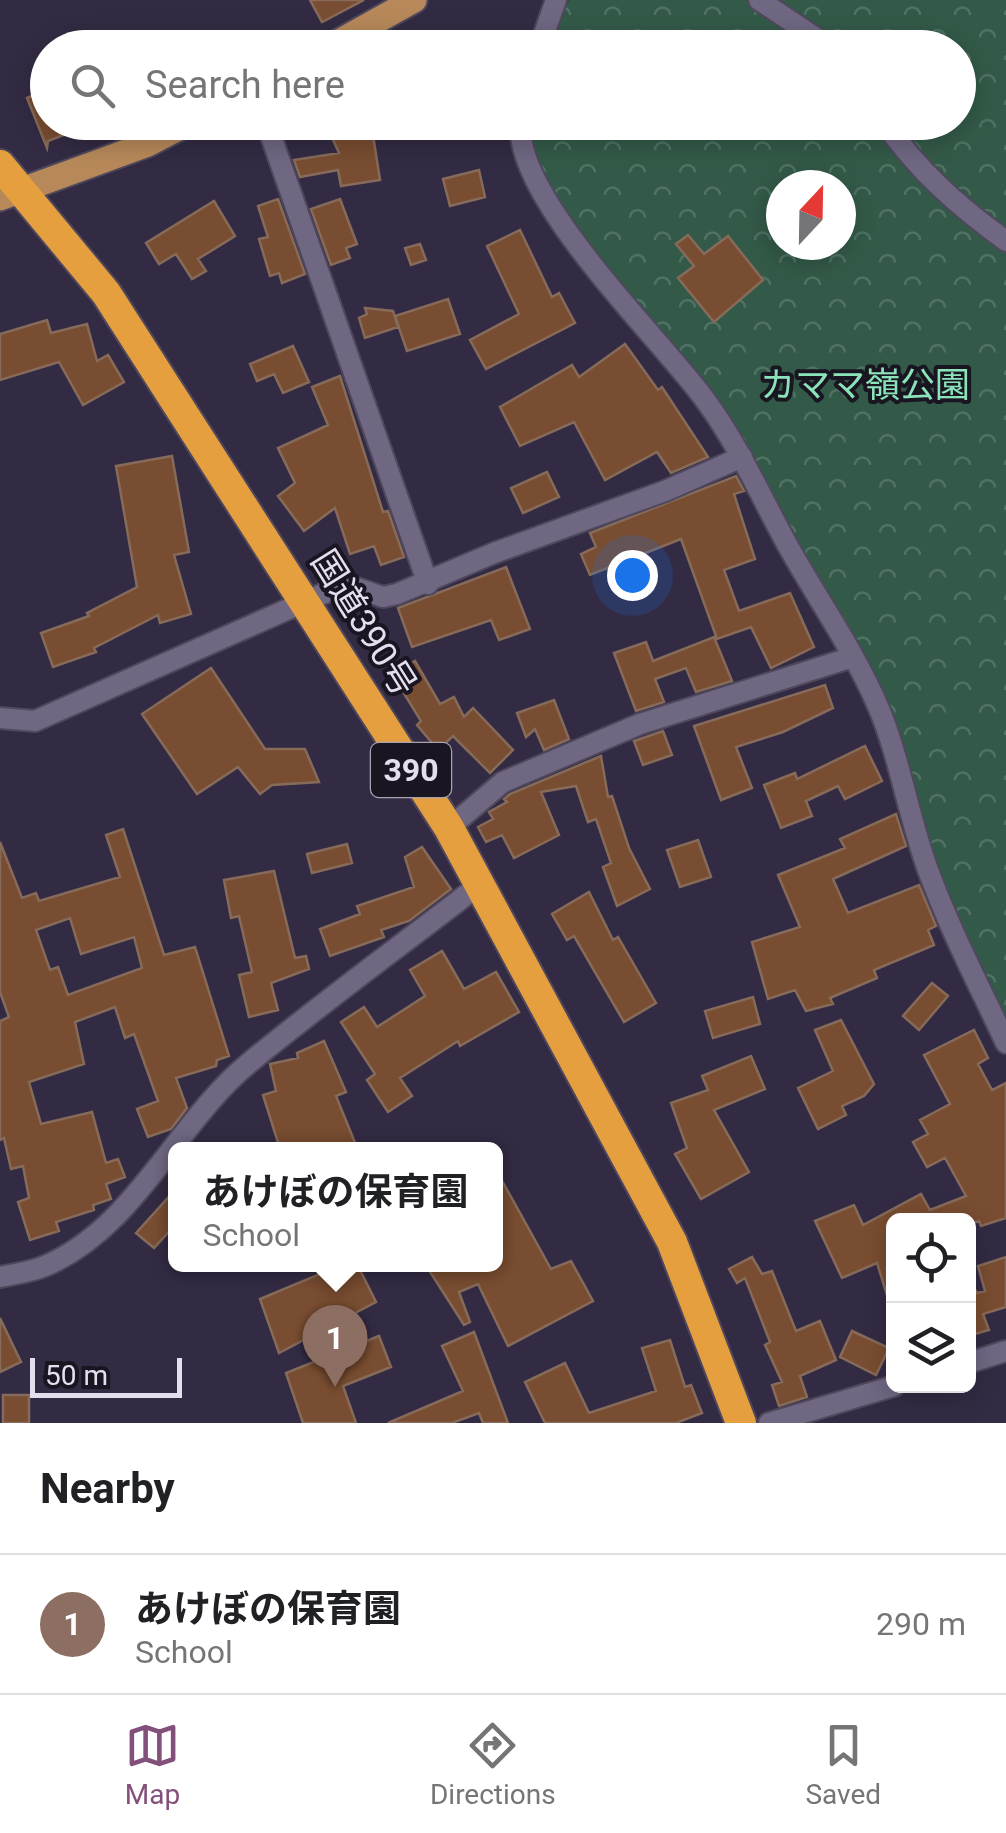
<!DOCTYPE html>
<meta charset="utf-8">
<style>
body{margin:0;font-family:Roboto,"Noto Sans JP",sans-serif;background:#f2f2f2;color:#202124}
.controls{position:absolute;right:30px;bottom:30px;display:grid;overflow:hidden;border-radius:15px;box-shadow:0 5px 25px #0003}
.controls button{width:90px;height:90px;display:grid;place-items:center;padding:0;border:0;border-bottom:2px solid #e0e0e0;background:#fff;color:#202124;font:50px sans-serif}
.compass{position:absolute;left:766px;top:170px;width:90px;height:90px;border-radius:50%;background:#fff;box-shadow:0 5px 25px #0003;rotate:22deg}
.scale{position:absolute;left:30px;bottom:25px;width:152px;box-sizing:border-box;padding-left:10px;border:5px solid #e4dfef;border-top:0;font-size:28px;line-height:35px;white-space:nowrap;color:#e4dfef;-webkit-text-stroke:8px #191621;paint-order:stroke}
.you{position:absolute;left:632px;top:575px;width:35px;height:35px;margin:-25px;border:8px solid #fff;border-radius:50%;background:#1a73e8;box-shadow:0 0 0 15px #1a73e833}
.badge{display:grid;place-items:center;width:65px;height:65px;border-radius:50%;background:#834f7b;color:#fff;font-size:32px;font-weight:700}
.pin{position:absolute;translate:-50% -82px;filter:drop-shadow(0 2px 5px #0008)}
.pin::after{content:'';position:absolute;top:52px;width:35px;height:30px;background:inherit;clip-path:polygon(0 0,100% 0,50% 100%)}
.popup{position:absolute;left:168px;top:1142px;width:335px;height:130px;box-sizing:border-box;display:grid;place-content:center;border-radius:15px;background:#fff;filter:drop-shadow(0 2px 8px #0005);font-size:32px;white-space:nowrap;color:#757577}
.popup b{font-size:38px;color:#202124}
.popup::after{content:'';position:absolute;left:50%;top:100%;margin-left:-20px;border:20px solid transparent;border-top-color:#fff}
.list{margin:0;padding:0;list-style:none}
h2{display:flex;justify-content:space-between;align-items:center;height:130px;margin:0;padding:0 40px;font-size:42px}
h2 small{font-size:32px;font-weight:400;color:#757577}
.list li{display:grid;grid-template-columns:65px 1fr auto;gap:30px;align-items:center;box-sizing:border-box;height:140px;padding:0 40px;border-top:2px solid #e0e0e0}
.list b{display:block;font-size:38px;white-space:nowrap}
.list p{margin:0;font-size:32px;white-space:nowrap;color:#757577}
.list em{font-size:32px;font-style:normal;color:#757577}
.icon{flex:none;width:55px;height:55px;fill:none;stroke:currentColor;stroke-width:2;stroke-linecap:round;stroke-linejoin:round}
.map{position:relative;flex:none;width:1006px;height:1423px;overflow:hidden}
.search{position:absolute;background:#fff;box-shadow:0 5px 25px #0003;left:30px;right:30px;top:30px;height:110px;display:flex;align-items:center;gap:25px;box-sizing:border-box;padding:0 35px;border-radius:55px;color:#757577;font-size:38px}
.sheet{height:270px;background:#fff}
nav{display:flex;justify-content:space-around;align-items:center;box-sizing:border-box;height:140px;border-top:2px solid #e0e0e0;background:#fff;font-size:28px;color:#757577}
nav a{display:grid;justify-items:center;gap:5px}
nav .on{color:#834f7b}
.map>svg:first-child{display:block}
.park{fill:url(#park-crowns);fill-rule:evenodd}
.building{fill:#794d31;stroke:#866a5a;stroke-width:2.5;fill-rule:evenodd}
.lines{fill:none;stroke-linecap:round;stroke-linejoin:round}
.minor-casing{stroke:#4f485c;stroke-width:24}
.major-casing{stroke:#4f485c;stroke-width:29}
.highway-casing{stroke:#4f485c;stroke-width:34}
.minor{stroke:#706783;stroke-width:20}
.major{stroke:#b7895a;stroke-width:25}
.highway{stroke:#e69f3e;stroke-width:30}
.labels{text-anchor:middle;stroke-width:8;stroke-linejoin:round;paint-order:stroke}
.shield{fill:#191621;stroke:#a7a3b1;stroke-width:2.5}
.shield-label{font-size:32px;font-weight:bold;fill:#e4dfef}
.park-label{font-size:35px;fill:#8be3ba;stroke:#191621}
.street-label{font-size:35px;fill:#e4dfef;stroke:#191621}
</style>
<div class="map">
<svg width="1006" height="1423" viewBox="0 0 1006 1423">
<defs>
<pattern id="park-crowns" width="20" height="18" patternUnits="userSpaceOnUse" patternTransform="scale(2.5)"><rect width="20" height="18" fill="#335a48"/><path d="M2 6a3 3 0 1 1 6 0M12 15a3 3 0 1 1 6 0" fill="none" stroke="#507163"/></pattern>
</defs>
<rect width="100%" height="100%" fill="#332b43"/>
<path class="park" d="M 569,0 L 1006,0 L 1006,1039 L 853,657 L 742,457 L 540,188 L 525,123 L 958,122 L 958,48 L 543,47 ZM 781,185 L 841,185 L 841,245 L 781,245 Z"/>
<path class="building" d="M 310,0 L 364,0 L 322,22 Z
M 48,89 L 48,122 L 92,124 L 48,141 L 47,148 L 27,98 Z
M 325,122 L 371,122 L 380,180 L 341,186 L 338,170 L 300,177 L 294,160 L 339,153 Z
M 479,170 L 485,197 L 450,206 L 443,179 Z
M 278,199 L 305,274 L 282,283 L 279,273 L 270,276 L 259,239 L 268,237 L 258,206 Z
M 340,199 L 357,244 L 346,248 L 350,258 L 331,265 L 311,209 Z
M 214,201 L 235,236 L 198,259 L 206,271 L 192,279 L 176,254 L 159,264 L 146,243 Z
M 520,230 L 552,297 L 559,293 L 575,323 L 486,369 L 470,340 L 519,314 L 487,246 Z
M 688,235 L 704,254 L 728,236 L 763,280 L 714,322 L 678,278 L 694,266 L 676,244 Z
M 420,244 L 426,260 L 411,265 L 405,248 Z
M 448,299 L 460,334 L 407,351 L 395,316 Z
M 365,308 L 393,311 L 398,327 L 365,338 L 359,318 L 367,314 Z
M 47,320 L 51,333 L 87,324 L 97,361 L 108,355 L 124,382 L 83,405 L 59,362 L 0,380 L 0,334 Z
M 625,344 L 658,390 L 662,387 L 708,457 L 671,473 L 657,452 L 605,480 L 574,422 L 520,446 L 500,407 L 572,365 L 579,377 Z
M 293,346 L 309,382 L 283,393 L 274,374 L 257,381 L 250,364 Z
M 340,376 L 383,512 L 388,511 L 404,557 L 381,565 L 374,546 L 350,554 L 335,508 L 304,531 L 278,496 L 295,483 L 278,448 L 328,425 L 312,387 Z
M 172,456 L 189,552 L 174,555 L 191,614 L 160,623 L 158,615 L 94,648 L 96,652 L 53,667 L 41,633 L 89,616 L 87,613 L 137,587 L 116,466 Z
M 547,472 L 559,497 L 523,513 L 511,488 Z
M 736,476 L 744,491 L 734,494 L 755,559 L 724,570 L 739,611 L 790,593 L 814,647 L 771,668 L 751,627 L 717,639 L 681,539 L 590,575 L 581,554 L 596,547 L 590,533 Z
M 506,567 L 530,629 L 499,640 L 491,620 L 412,647 L 398,608 Z
M 714,637 L 732,681 L 696,692 L 686,668 L 655,679 L 664,702 L 636,711 L 614,653 L 646,642 L 653,661 Z
M 415,661 L 440,704 L 454,697 L 464,717 L 473,708 L 513,750 L 490,773 L 453,736 L 438,750 L 417,725 L 421,721 L 392,674 Z
M 211,668 L 265,749 L 305,749 L 319,782 L 272,785 L 260,794 L 238,767 L 197,794 L 142,714 Z
M 825,685 L 833,708 L 783,732 L 736,747 L 752,788 L 721,800 L 694,726 Z
M 554,700 L 569,739 L 544,750 L 535,729 L 526,737 L 517,713 Z
M 663,731 L 672,755 L 643,765 L 634,741 Z
M 865,746 L 882,781 L 845,799 L 838,786 L 806,801 L 812,816 L 781,828 L 764,785 L 795,773 L 797,779 Z
M 601,756 L 608,797 L 612,796 L 629,848 L 650,889 L 617,906 L 603,867 L 611,863 L 596,819 L 588,822 L 576,786 L 541,792 L 559,835 L 514,858 L 502,835 L 486,842 L 478,827 L 493,819 L 489,812 L 507,802 L 504,799 L 510,794 Z
M 896,814 L 906,846 L 833,879 L 848,913 L 919,885 L 936,926 L 928,930 L 934,945 L 874,970 L 877,978 L 830,998 L 833,1004 L 806,1011 L 795,990 L 768,999 L 752,942 L 800,927 L 778,875 L 845,848 L 840,839 Z
M 123,829 L 164,955 L 195,947 L 229,1056 L 217,1060 L 216,1066 L 176,1078 L 187,1108 L 171,1129 L 148,1137 L 137,1109 L 158,1101 L 134,1034 L 125,1038 L 115,1007 L 75,1022 L 84,1064 L 29,1082 L 41,1124 L 92,1112 L 106,1163 L 118,1159 L 125,1177 L 106,1184 L 111,1199 L 93,1205 L 94,1210 L 56,1222 L 59,1231 L 30,1240 L 18,1202 L 29,1198 L 23,1166 L 11,1169 L 4,1138 L 0,1140 L 0,1021 L 9,1017 L 0,992 L 0,842 L 22,898 L 36,893 L 39,901 L 120,877 L 106,835 ZM 70,918 L 81,954 L 134,937 L 142,968 L 68,995 L 58,967 L 50,970 L 36,930 Z
M 698,840 L 711,877 L 680,887 L 667,850 Z
M 347,844 L 352,863 L 312,873 L 307,854 Z
M 422,847 L 451,889 L 409,921 L 381,930 L 384,937 L 330,956 L 320,929 L 360,914 L 357,906 L 414,887 L 405,857 Z
M 274,871 L 295,958 L 306,956 L 309,969 L 271,983 L 278,1010 L 249,1017 L 239,975 L 252,972 L 239,916 L 231,918 L 224,880 Z
M 589,892 L 613,940 L 618,937 L 656,1003 L 624,1022 L 574,936 L 567,940 L 552,914 Z
M 442,951 L 464,989 L 496,972 L 519,1012 L 460,1046 L 458,1041 L 400,1078 L 412,1096 L 388,1112 L 367,1080 L 375,1074 L 341,1022 L 364,1007 L 377,1027 L 425,996 L 410,970 Z
M 932,983 L 948,996 L 919,1030 L 903,1016 Z
M 753,997 L 760,1024 L 713,1038 L 705,1011 Z
M 841,1020 L 874,1084 L 864,1096 L 842,1106 L 846,1115 L 818,1129 L 798,1088 L 833,1071 L 815,1030 Z
M 974,1030 L 988,1058 L 978,1064 L 992,1090 L 1006,1083 L 1006,1218 L 981,1226 L 979,1221 L 968,1225 L 968,1220 L 894,1220 L 894,1305 L 890,1305 L 877,1263 L 842,1278 L 815,1221 L 854,1205 L 863,1225 L 921,1194 L 930,1210 L 966,1196 L 945,1158 L 927,1167 L 913,1142 L 928,1134 L 920,1120 L 950,1104 L 924,1055 Z
M 324,1041 L 346,1092 L 336,1096 L 358,1150 L 298,1150 L 297,1144 L 280,1149 L 263,1095 L 276,1091 L 270,1064 L 298,1058 L 297,1053 Z
M 751,1056 L 765,1089 L 714,1110 L 749,1172 L 701,1199 L 675,1154 L 687,1148 L 671,1103 L 708,1090 L 702,1076 Z
M 495,1168 L 551,1269 L 571,1261 L 593,1301 L 508,1346 L 478,1284 L 459,1292 L 470,1322 L 464,1325 L 425,1264 L 495,1264 Z
M 175,1190 L 175,1225 L 154,1248 L 136,1233 Z
M 752,1257 L 762,1274 L 772,1271 L 796,1331 L 820,1321 L 836,1360 L 800,1376 L 807,1397 L 779,1406 L 772,1385 L 782,1382 L 765,1345 L 770,1342 L 745,1278 L 737,1283 L 729,1269 Z
M 1006,1257 L 1006,1307 L 983,1314 L 989,1330 L 968,1336 L 968,1278 L 977,1293 L 985,1291 L 978,1266 Z
M 344,1264 L 357,1264 L 376,1302 L 279,1353 L 260,1299 Z
M 0,1318 L 21,1362 L 0,1372 Z
M 852,1331 L 889,1348 L 876,1375 L 840,1357 Z
M 474,1332 L 508,1423 L 483,1423 L 479,1413 L 452,1423 L 388,1423 L 463,1391 L 442,1346 Z
M 379,1336 L 391,1367 L 343,1386 L 356,1423 L 303,1423 L 286,1373 Z
M 670,1340 L 685,1387 L 691,1385 L 702,1413 L 676,1423 L 545,1423 L 525,1382 L 565,1363 L 589,1413 L 656,1391 L 642,1348 Z
M 3,1395 L 29,1395 L 29,1423 L 3,1423 Z"/>
<g class="lines">
<defs>
<path id="minor" d="M 759,0 L 831,48
M 539,48 L 556,0
M 266,122 L 428,584
M 521,122 C 511,195 662,340 706,401 C 739,446 761,497 788,546 C 817,598 853,649 877,704 C 900,757 908,816 928,870 C 950,930 979,985 1006,1043
M 884,122 C 919,172 958,206 1006,241
M 0,718 L 35,721 L 345,584 L 383,597 L 397,594 L 494,553 L 665,491 L 742,457
M 449,828 L 503,782 L 640,724 L 853,657
M 0,1277 C 14,1274 31,1272 45,1266 C 135,1228 177,1122 249,1063 C 324,1001 403,944 479,885
M 968,1363 L 1006,1351
M 769,1423 L 894,1386"/>
<path id="major" d="M 328,48 L 414,0
M 0,198 L 148,144 L 190,122"/>
<path id="highway" d="M 0,165 L 106,293 L 449,828 L 672,1242 L 741,1423"/>
</defs>
<use href="#minor" class="minor-casing"/>
<use href="#major" class="major-casing"/>
<use href="#highway" class="highway-casing"/>
<use href="#minor" class="minor"/>
<use href="#major" class="major"/>
<use href="#highway" class="highway"/>
</g>
<g class="labels">
<rect class="shield" x="371" y="743" width="80" height="54" rx="8"/>
<g class="shield-label">
<text x="411" y="781">390</text>
</g>
<g class="park-label">
<text x="865" y="397">カママ嶺公園</text>
</g>
<g class="street-label">
<text transform="translate(364 623) rotate(58)" y="12">国道390号</text>
</g>
</g>
</svg>
<div class="controls">
<button><svg class="icon" aria-label="locate" viewBox="0 0 24 24"><circle cx="12" cy="12" r="6"/><path d="M12 2v4M12 18v4M2 12h4M18 12h4"/></svg></button>
<button><svg class="icon" aria-label="layers" viewBox="0 0 24 24"><path d="M12 4l9 5-9 5-9-5zM3 14l9 5 9-5"/></svg></button>
</div>
<svg class="compass" viewBox="-18 -18 36 36"><path d="M0-13l5 13h-10z" fill="#e53935"/><path d="M0 13l5-13h-10z" fill="#757577"/></svg>
<div class="scale">50 m</div>
<div class="you"></div>
<div class="pin badge" style="left:335px;top:1387px;background:#8d6e63">1</div>
<div class="popup"><b>あけぼの保育園</b>School</div>
<div class="search"><svg class="icon" aria-label="search" viewBox="0 0 24 24"><circle cx="10" cy="10" r="6"/><path d="M15 15l6 6"/></svg>Search here</div>
</div>
<section class="sheet">
<h2>Nearby<small></small></h2>
<ul class="list">
<li><span class="badge" style="background:#8d6e63">1</span><div><b>あけぼの保育園</b><p>School</p></div><em>290 m</em></li>
</ul>
</section>
<nav>
<a class="on"><svg class="icon" aria-label="map" viewBox="0 0 24 24"><path d="M3 6l6-2 6 2 6-2v14l-6 2-6-2-6 2zM9 4v14M15 6v14"/></svg>Map</a>
<a><svg class="icon" aria-label="directions" viewBox="0 0 24 24"><path d="M12 3l9 9-9 9-9-9zM9 14v-3h6M13 9l2 2-2 2"/></svg>Directions</a>
<a><svg class="icon" aria-label="saved" viewBox="0 0 24 24"><path d="M7 4h10v16l-5-4-5 4z"/></svg>Saved</a>
</nav>
